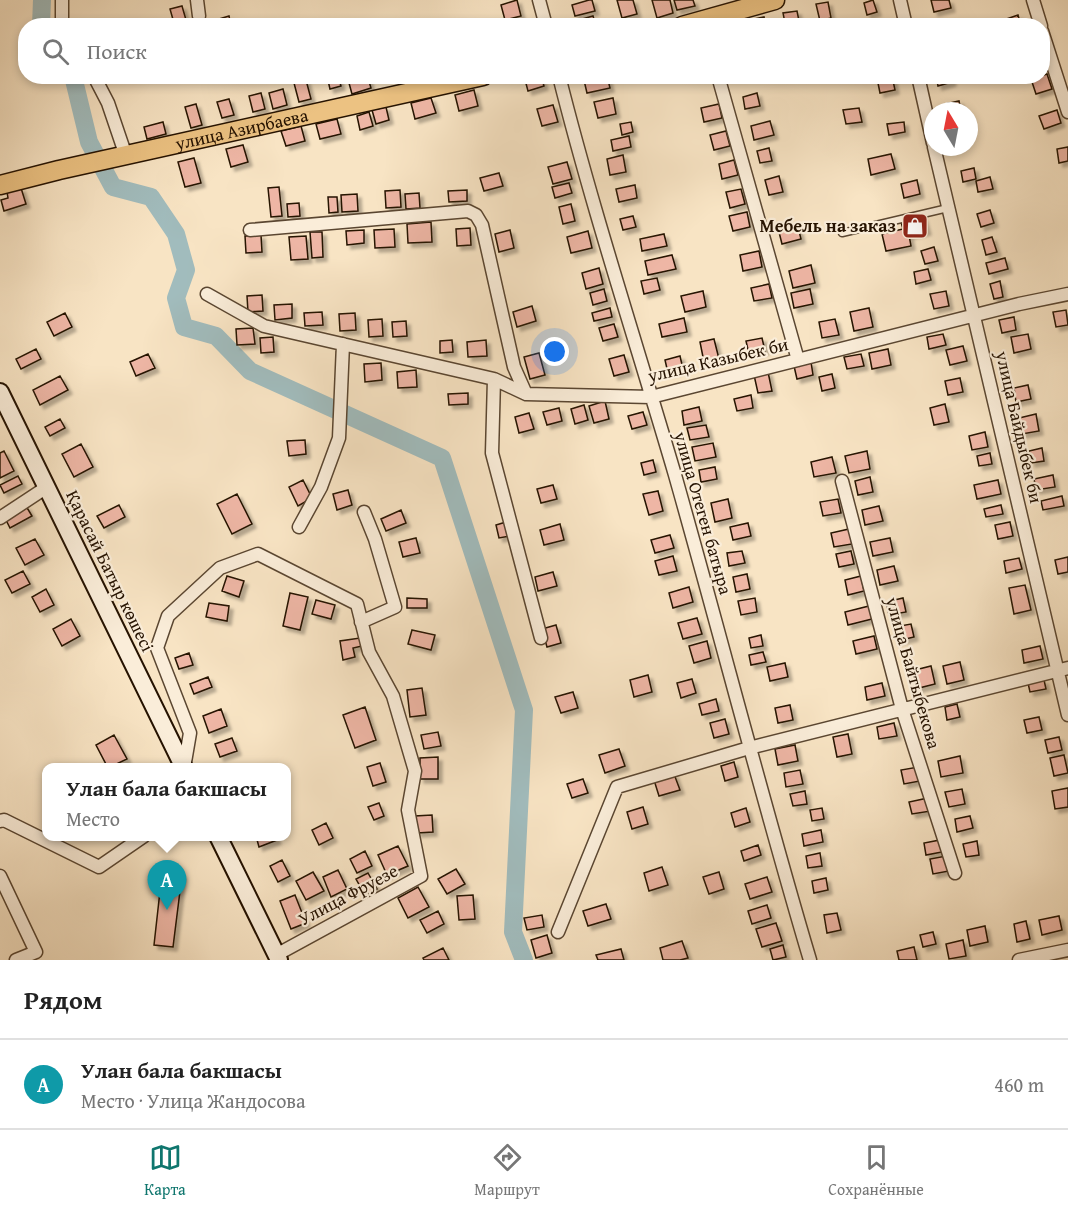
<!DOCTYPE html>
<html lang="ru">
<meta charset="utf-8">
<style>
body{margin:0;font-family:"Gentium Book Plus",serif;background:#f6f6f6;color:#222}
.compass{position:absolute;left:924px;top:102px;width:54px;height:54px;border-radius:50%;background:#fff;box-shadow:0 3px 9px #0003;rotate:350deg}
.you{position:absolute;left:555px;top:352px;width:21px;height:21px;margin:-15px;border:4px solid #fff;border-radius:50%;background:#1a73e8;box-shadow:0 0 0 9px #1a73e833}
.badge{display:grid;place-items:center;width:39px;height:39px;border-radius:50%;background:#0f766e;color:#fff;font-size:20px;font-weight:700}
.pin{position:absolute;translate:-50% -50px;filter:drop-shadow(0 2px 3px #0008)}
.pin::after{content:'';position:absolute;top:32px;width:21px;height:18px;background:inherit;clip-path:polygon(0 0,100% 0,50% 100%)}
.popup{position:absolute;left:42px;top:763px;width:249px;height:78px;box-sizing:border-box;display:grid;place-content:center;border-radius:12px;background:#fff;filter:drop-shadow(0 2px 4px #0005);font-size:20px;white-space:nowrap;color:#767676}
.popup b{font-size:22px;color:#222}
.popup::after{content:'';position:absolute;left:50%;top:100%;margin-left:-12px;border:12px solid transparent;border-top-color:#fff}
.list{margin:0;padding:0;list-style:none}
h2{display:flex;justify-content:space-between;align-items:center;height:78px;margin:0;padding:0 24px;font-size:26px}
h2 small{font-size:20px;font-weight:400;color:#767676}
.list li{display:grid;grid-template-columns:39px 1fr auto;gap:18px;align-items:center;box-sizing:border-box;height:90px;padding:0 24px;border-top:2px solid #e0e0e0}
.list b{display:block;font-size:22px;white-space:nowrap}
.list p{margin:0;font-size:20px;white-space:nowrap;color:#767676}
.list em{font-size:20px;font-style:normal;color:#767676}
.icon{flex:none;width:33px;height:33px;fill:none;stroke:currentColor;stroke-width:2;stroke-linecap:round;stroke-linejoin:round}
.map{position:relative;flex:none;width:1068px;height:960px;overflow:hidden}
.search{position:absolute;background:#fff;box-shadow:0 3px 9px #0003;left:18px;right:18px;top:18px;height:66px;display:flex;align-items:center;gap:15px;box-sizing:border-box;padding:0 21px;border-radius:24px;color:#767676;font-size:22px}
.sheet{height:168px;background:#fff}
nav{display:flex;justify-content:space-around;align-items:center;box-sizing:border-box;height:84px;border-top:2px solid #e0e0e0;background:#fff;font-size:16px;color:#767676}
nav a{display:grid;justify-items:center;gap:3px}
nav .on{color:#0f766e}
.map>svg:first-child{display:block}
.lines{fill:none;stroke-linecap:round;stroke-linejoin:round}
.river{stroke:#a1bcbd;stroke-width:18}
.building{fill:#eeb6a5;stroke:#251200;stroke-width:1.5;filter:url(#shadow)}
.service-casing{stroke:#5a4631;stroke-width:9}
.minor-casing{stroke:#5a4631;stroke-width:15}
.secondary-casing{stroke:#251200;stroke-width:20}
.primary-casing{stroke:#251200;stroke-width:21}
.service{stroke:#faedd9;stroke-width:6}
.minor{stroke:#faedd9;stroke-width:12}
.secondary{stroke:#faedd9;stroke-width:16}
.primary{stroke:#ecc282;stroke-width:18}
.labels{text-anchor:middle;stroke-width:4.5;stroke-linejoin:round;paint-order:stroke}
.street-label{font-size:18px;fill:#251200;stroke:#faedd9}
.poi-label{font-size:18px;font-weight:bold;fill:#251200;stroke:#faedd9;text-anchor:end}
</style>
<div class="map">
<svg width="1068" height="960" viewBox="0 0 1068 960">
<defs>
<filter id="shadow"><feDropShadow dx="4" dy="4" stdDeviation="1.5" flood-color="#0004"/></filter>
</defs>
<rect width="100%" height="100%" fill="#f8e4c4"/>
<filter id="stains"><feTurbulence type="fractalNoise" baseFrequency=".00333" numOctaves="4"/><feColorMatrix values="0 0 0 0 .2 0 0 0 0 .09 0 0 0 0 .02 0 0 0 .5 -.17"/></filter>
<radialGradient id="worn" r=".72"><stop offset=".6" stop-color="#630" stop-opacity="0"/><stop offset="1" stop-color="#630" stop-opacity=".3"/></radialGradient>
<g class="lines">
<path class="river" d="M 41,26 L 42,0
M 73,76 L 89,142 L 113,187 L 151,197 L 176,234 L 186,270 L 176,298 L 184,327 L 216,336 L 250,371 L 442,458 L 524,710 L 513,932 L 524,960"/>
</g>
<path class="building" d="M 517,0 L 521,16 L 505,20 L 501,5 Z
M 589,0 L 592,0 L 595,11 L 575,16 L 572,5 Z
M 617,0 L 633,0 L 637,14 L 622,18 Z
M 652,0 L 670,0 L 673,13 L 657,18 Z
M 674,0 L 693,0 L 695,6 L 677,10 Z
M 873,0 L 877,12 L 867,15 L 864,3 Z
M 931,0 L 949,0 L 951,8 L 934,12 Z
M 828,2 L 831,18 L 820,21 L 816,4 Z
M 182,6 L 186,20 L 174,23 L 170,9 Z
M 797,11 L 800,26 L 795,26 L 794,21 L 785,23 L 783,13 Z
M 1018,15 L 1021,26 L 996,26 L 995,23 Z
M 229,16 L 231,26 L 210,26 L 209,22 Z
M 593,16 L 596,26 L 576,26 L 575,21 Z
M 764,17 L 766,26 L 751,26 L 749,20 Z
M 1047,74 L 1052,89 L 1036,94 L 1031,79 Z
M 327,76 L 338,76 L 341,86 L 330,89 Z
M 524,76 L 541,76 L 544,86 L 528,91 Z
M 583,76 L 607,76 L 610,88 L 587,93 Z
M 885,76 L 892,76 L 895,90 L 880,93 L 877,78 Z
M 936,76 L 951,76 L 952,82 L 938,86 Z
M 368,78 L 371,88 L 352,94 L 349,83 Z
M 306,80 L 311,99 L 299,102 L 294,83 Z
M 283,89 L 287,105 L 273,109 L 269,93 Z
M 474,90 L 478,106 L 459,111 L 455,95 Z
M 261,93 L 265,109 L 253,112 L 249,96 Z
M 757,93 L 760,106 L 745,109 L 743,97 Z
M 431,98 L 436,113 L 415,119 L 411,103 Z
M 613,98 L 616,114 L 598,118 L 594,102 Z
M 229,99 L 234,115 L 222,118 L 217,102 Z
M 959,101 L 961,111 L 947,111 L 945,104 Z
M 196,104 L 202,125 L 191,128 L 185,107 Z
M 719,104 L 722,118 L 704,122 L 701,108 Z
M 553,105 L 558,122 L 542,126 L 537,109 Z
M 386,107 L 389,120 L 376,124 L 372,110 Z
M 859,108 L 862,122 L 846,124 L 843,110 Z
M 1057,110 L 1061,123 L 1044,129 L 1039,116 Z
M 369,112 L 373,126 L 360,130 L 357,116 Z
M 337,119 L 341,134 L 320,139 L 316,124 Z
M 770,121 L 774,135 L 754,140 L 751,126 Z
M 163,122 L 166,134 L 147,139 L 144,127 Z
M 631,122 L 633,132 L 622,135 L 620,124 Z
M 904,122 L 905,132 L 889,135 L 887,124 Z
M 301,126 L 305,141 L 286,146 L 281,131 Z
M 726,131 L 730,146 L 714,150 L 710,135 Z
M 629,136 L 631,147 L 613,151 L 611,140 Z
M 243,145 L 248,162 L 231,167 L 226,149 Z
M 1068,147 L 1068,161 L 1059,163 L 1057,149 Z
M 769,148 L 772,161 L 760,163 L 757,151 Z
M 891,154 L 895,169 L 871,175 L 868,159 Z
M 623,155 L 626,172 L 610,175 L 607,159 Z
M 194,158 L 201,183 L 185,187 L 178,162 Z
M 734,160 L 738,175 L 722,179 L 719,164 Z
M 567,162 L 572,179 L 553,184 L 548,167 Z
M 974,168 L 976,179 L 963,182 L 961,171 Z
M 499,173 L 503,186 L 484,191 L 480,178 Z
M 779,176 L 783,192 L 769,195 L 765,180 Z
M 990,177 L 993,189 L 978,192 L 976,181 Z
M 917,180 L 920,194 L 904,198 L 901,184 Z
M 569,183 L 572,193 L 555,198 L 552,187 Z
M 635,185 L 637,198 L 619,202 L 616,189 Z
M 279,187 L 282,216 L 271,217 L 268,188 Z
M 21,188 L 26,204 L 4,211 L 1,200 L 8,198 L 7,192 Z
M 741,189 L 745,204 L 730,208 L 726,192 Z
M 400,190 L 401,207 L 386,208 L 385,191 Z
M 467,190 L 467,201 L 449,202 L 448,191 Z
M 419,193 L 420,208 L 406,209 L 405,194 Z
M 357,194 L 358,211 L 342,212 L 341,195 Z
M 328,197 L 337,197 L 338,212 L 329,213 Z
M 299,203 L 300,216 L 288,217 L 287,204 Z
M 571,204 L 575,221 L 563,224 L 559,207 Z
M 990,210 L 994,223 L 981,227 L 977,214 Z
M 747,212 L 750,227 L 733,231 L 729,216 Z
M 633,216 L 636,227 L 623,230 L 620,219 Z
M 923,217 L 927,231 L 909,235 L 911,246 L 886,251 L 882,234 L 903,229 L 901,222 Z
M 431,222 L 432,242 L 408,243 L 407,224 Z
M 797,223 L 801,239 L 782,244 L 778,228 Z
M 470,228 L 471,245 L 457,246 L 456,229 Z
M 394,229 L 395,247 L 375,248 L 374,230 Z
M 364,230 L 364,243 L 347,245 L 346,231 Z
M 510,230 L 514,248 L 499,252 L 495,234 Z
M 588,231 L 592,248 L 571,253 L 567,237 Z
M 310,232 L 322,232 L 323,257 L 312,258 Z
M 664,234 L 667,246 L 642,251 L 640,239 Z
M 261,235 L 262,252 L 246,253 L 245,236 Z
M 306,236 L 308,259 L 291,260 L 289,237 Z
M 992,237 L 997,252 L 986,255 L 982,240 Z
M 934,247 L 938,261 L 925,264 L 921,251 Z
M 759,251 L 762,267 L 743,271 L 740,255 Z
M 672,255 L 676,269 L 648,275 L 645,261 Z
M 1005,258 L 1008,269 L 989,274 L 986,263 Z
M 811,265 L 815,283 L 793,288 L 789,271 Z
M 599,268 L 603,284 L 586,289 L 582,273 Z
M 928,269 L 931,280 L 916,284 L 914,272 Z
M 657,278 L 660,290 L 644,294 L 641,281 Z
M 1000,281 L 1003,297 L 994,299 L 990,284 Z
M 769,284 L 772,298 L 754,301 L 751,288 Z
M 604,289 L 607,301 L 593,305 L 590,293 Z
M 810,289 L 813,304 L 794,308 L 791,293 Z
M 703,291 L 706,307 L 685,312 L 681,296 Z
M 946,291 L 949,306 L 934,309 L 930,294 Z
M 262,295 L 263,311 L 248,312 L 247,296 Z
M 292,304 L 292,318 L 275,320 L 274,305 Z
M 532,306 L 536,321 L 517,327 L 513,312 Z
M 610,308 L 612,317 L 594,321 L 592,313 Z
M 869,308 L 873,327 L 854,331 L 850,312 Z
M 1066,310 L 1068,325 L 1056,327 L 1053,312 Z
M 322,312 L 323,325 L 305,326 L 304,313 Z
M 65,313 L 72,327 L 54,336 L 47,322 Z
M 355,313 L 356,330 L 340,331 L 339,314 Z
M 1014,317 L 1016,330 L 1002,333 L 999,320 Z
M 684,318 L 687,332 L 662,337 L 659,324 Z
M 382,319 L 383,336 L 369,337 L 368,320 Z
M 835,319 L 839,335 L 822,338 L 819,322 Z
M 406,321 L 407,336 L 393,337 L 392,322 Z
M 614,324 L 618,337 L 603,341 L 599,328 Z
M 253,328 L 255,344 L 237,345 L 236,329 Z
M 943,334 L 946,345 L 929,349 L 927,337 Z
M 1028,334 L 1031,349 L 1014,353 L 1011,337 Z
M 273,337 L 274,352 L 261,353 L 260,338 Z
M 762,338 L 765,351 L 749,354 L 746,341 Z
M 714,339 L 719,359 L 704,362 L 700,342 Z
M 452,340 L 453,352 L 440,353 L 440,341 Z
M 486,340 L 487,356 L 468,357 L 467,342 Z
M 963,346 L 967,361 L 950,365 L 946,350 Z
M 36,349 L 41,359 L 21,369 L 16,359 Z
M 888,349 L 891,365 L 872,369 L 869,353 Z
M 539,353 L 545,375 L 530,379 L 524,357 Z
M 148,354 L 155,368 L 136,376 L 130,362 Z
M 861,354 L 864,366 L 847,369 L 844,357 Z
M 624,355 L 629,372 L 614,376 L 609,359 Z
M 680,356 L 683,369 L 668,373 L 665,360 Z
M 811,362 L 813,375 L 797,379 L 794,366 Z
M 381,363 L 382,380 L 365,382 L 364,364 Z
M 416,370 L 417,387 L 398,388 L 397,372 Z
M 768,372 L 772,391 L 758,393 L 754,375 Z
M 832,374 L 835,388 L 822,391 L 819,377 Z
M 60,376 L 68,390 L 40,405 L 33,390 Z
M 960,378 L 963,392 L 948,395 L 945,381 Z
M 1028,385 L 1031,399 L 1016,402 L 1014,388 Z
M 468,393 L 468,404 L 449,405 L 448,394 Z
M 751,395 L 753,408 L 737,411 L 734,399 Z
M 605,401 L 609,419 L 594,423 L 589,406 Z
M 945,404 L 949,422 L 934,425 L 930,408 Z
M 584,405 L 588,420 L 575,424 L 571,409 Z
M 699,407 L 702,421 L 684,425 L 682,411 Z
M 559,408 L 562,421 L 547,425 L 543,412 Z
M 643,412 L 647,425 L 632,429 L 628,416 Z
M 529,413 L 534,429 L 519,433 L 515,417 Z
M 1036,414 L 1039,431 L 1022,434 L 1019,418 Z
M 60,419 L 65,428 L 50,436 L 45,427 Z
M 706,425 L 709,437 L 690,440 L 687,428 Z
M 985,432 L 988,447 L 972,450 L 969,436 Z
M 305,440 L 306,454 L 289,456 L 287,441 Z
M 713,443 L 716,457 L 695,461 L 692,447 Z
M 81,444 L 93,467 L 74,477 L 62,454 Z
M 1042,448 L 1044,461 L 1031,463 L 1029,451 Z
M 4,451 L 14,471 L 0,478 L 0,453 Z
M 867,451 L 870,469 L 849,473 L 845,456 Z
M 990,453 L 992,464 L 979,466 L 977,456 Z
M 832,457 L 836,473 L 814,477 L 811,462 Z
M 653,460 L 656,472 L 644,475 L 641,463 Z
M 715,467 L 717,479 L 701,482 L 699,470 Z
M 1053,475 L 1055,487 L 1036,490 L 1034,479 Z
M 18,476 L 22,484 L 4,493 L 0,485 Z
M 870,477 L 873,492 L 858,495 L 855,481 Z
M 303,480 L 312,498 L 298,506 L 289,487 Z
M 998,480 L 1001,494 L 977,499 L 974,485 Z
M 553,485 L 557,499 L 541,503 L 537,489 Z
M 348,490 L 352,505 L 337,510 L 333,494 Z
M 658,491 L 663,511 L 649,515 L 643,494 Z
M 237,494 L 252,524 L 232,534 L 217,504 Z
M 1062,496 L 1064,506 L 1043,510 L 1041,501 Z
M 728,499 L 732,518 L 715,522 L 711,503 Z
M 838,499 L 841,513 L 823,516 L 820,502 Z
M 119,505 L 125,517 L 104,528 L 97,516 Z
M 1001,505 L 1003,514 L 986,517 L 984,509 Z
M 26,506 L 32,516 L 10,528 L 5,518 Z
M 879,506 L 883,521 L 865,525 L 862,510 Z
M 401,510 L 406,523 L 386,531 L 381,519 Z
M 506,522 L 510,536 L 499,538 L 496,525 Z
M 1010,522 L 1013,536 L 998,539 L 995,525 Z
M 748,523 L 751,536 L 733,540 L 730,527 Z
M 560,524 L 564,540 L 544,545 L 540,530 Z
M 849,529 L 852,544 L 834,547 L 831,533 Z
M 670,535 L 674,548 L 655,553 L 651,540 Z
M 416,538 L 420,553 L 403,557 L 399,542 Z
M 890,538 L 893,552 L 873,556 L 870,542 Z
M 35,539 L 44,555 L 25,565 L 16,548 Z
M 742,551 L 745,563 L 729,566 L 727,553 Z
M 851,551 L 854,564 L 839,567 L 836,554 Z
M 673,556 L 677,571 L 659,575 L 655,561 Z
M 1068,557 L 1068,572 L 1058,574 L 1055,560 Z
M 1019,558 L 1022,569 L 1006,573 L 1004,561 Z
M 894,566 L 898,581 L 880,585 L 877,570 Z
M 23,571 L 30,584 L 12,593 L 5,580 Z
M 553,572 L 557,586 L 538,591 L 535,577 Z
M 747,574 L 750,589 L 736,592 L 733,577 Z
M 227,576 L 244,581 L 239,597 L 222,591 Z
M 861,576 L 864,591 L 848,595 L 845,580 Z
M 1025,585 L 1031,610 L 1014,614 L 1009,588 Z
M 689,587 L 693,602 L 673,608 L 669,593 Z
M 46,589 L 54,605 L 40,612 L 32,597 Z
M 290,593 L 308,597 L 300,630 L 283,626 Z
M 407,598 L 427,599 L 427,608 L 407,608 Z
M 755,598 L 757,612 L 741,615 L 738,601 Z
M 903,598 L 906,612 L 889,615 L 886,602 Z
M 316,600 L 335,605 L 331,619 L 312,614 Z
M 209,603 L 229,606 L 227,621 L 206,617 Z
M 869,606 L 872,619 L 848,625 L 845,612 Z
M 697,618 L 702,634 L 683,639 L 678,623 Z
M 71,619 L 80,636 L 62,646 L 53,629 Z
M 911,624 L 914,637 L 897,641 L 894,627 Z
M 556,625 L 561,643 L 547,647 L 542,629 Z
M 412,630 L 435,635 L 431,650 L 408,644 Z
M 761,635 L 763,646 L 751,648 L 749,638 Z
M 874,636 L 877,649 L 856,654 L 853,641 Z
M 360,638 L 362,646 L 353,648 L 355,657 L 343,660 L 340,641 Z
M 707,641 L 711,658 L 694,663 L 689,646 Z
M 1040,646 L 1043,659 L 1024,663 L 1022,650 Z
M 763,652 L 766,662 L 751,665 L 749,655 Z
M 189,653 L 193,665 L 179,669 L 175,658 Z
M 960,662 L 964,680 L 947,684 L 943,666 Z
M 785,663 L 788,677 L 770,681 L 767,667 Z
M 931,666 L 935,684 L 915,689 L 911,671 Z
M 648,675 L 652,692 L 634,697 L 630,680 Z
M 208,677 L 212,687 L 194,694 L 190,684 Z
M 692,679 L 696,693 L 681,698 L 677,683 Z
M 1044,680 L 1046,689 L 1030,692 L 1028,683 Z
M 882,683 L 885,696 L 867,700 L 865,687 Z
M 422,688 L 426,715 L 410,717 L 407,690 Z
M 573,692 L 578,708 L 561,713 L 555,697 Z
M 716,699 L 719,711 L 702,715 L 699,704 Z
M 957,704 L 960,717 L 947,720 L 945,707 Z
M 790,705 L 793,720 L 778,723 L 775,708 Z
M 365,707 L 376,740 L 355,748 L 343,715 Z
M 221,709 L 227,726 L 209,733 L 203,716 Z
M 1039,717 L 1042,730 L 1027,733 L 1024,720 Z
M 725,719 L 729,734 L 714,738 L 710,723 Z
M 894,723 L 897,736 L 879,739 L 877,727 Z
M 438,732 L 441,746 L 424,749 L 421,735 Z
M 848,734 L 852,754 L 837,757 L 833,737 Z
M 114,735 L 127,759 L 108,768 L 96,745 Z
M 1059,737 L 1062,750 L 1048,753 L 1045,740 Z
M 232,738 L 237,751 L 220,757 L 215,744 Z
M 795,745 L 798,761 L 778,765 L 775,749 Z
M 619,749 L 625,766 L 605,773 L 599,755 Z
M 1064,755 L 1068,773 L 1054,776 L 1050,758 Z
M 960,756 L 963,773 L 941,777 L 938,761 Z
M 438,757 L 438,779 L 420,779 L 420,758 Z
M 734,762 L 738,777 L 725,781 L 721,766 Z
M 380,763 L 386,782 L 373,786 L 367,767 Z
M 918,767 L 920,781 L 904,784 L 901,770 Z
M 800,770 L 803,784 L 786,787 L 784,773 Z
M 674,774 L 680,790 L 659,796 L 654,780 Z
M 583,779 L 588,793 L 572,798 L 567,784 Z
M 1068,788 L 1068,807 L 1055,809 L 1052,791 Z
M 962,789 L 965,804 L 949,807 L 945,792 Z
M 805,791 L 807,804 L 793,806 L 790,794 Z
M 928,798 L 931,811 L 912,814 L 909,802 Z
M 379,803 L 384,816 L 374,820 L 368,807 Z
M 643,807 L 648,824 L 632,829 L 627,812 Z
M 746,808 L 750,822 L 735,827 L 731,813 Z
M 822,808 L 824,819 L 812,821 L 810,810 Z
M 432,815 L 433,832 L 417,833 L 415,816 Z
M 970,816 L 973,828 L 957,832 L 955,819 Z
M 326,823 L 333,838 L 319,845 L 312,830 Z
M 821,830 L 823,842 L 804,846 L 802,834 Z
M 256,836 L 275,836 L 277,840 L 259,847 Z
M 940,840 L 942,852 L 926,855 L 924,843 Z
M 977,841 L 979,855 L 966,857 L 963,844 Z
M 758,845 L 761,855 L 744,861 L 741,851 Z
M 398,846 L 408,866 L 387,875 L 378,855 Z
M 365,851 L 372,866 L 357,873 L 350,859 Z
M 820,853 L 822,866 L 808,868 L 806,856 Z
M 946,856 L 949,871 L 933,874 L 930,859 Z
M 282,860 L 290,876 L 278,882 L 270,866 Z
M 662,867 L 668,885 L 649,891 L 644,873 Z
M 456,869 L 465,884 L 447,894 L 438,879 Z
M 338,870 L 347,889 L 331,897 L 323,877 Z
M 313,872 L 324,891 L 306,900 L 296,881 Z
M 719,872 L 724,889 L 709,894 L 703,877 Z
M 162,873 L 182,875 L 173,947 L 154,945 Z
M 368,873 L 377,889 L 365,895 L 356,879 Z
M 767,877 L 772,892 L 750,899 L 745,884 Z
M 826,878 L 828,890 L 814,893 L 812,881 Z
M 418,887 L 429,907 L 408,918 L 398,898 Z
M 295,895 L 306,923 L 291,929 L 280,901 Z
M 473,895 L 475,919 L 459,920 L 457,896 Z
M 606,904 L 611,919 L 588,926 L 583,911 Z
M 767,905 L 771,918 L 752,924 L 748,911 Z
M 438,911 L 444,924 L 427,933 L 420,920 Z
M 837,913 L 841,930 L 827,933 L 824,915 Z
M 542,915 L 544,927 L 527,930 L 524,918 Z
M 1059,916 L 1062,930 L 1042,935 L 1039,920 Z
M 1026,921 L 1030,939 L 1017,942 L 1014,924 Z
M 776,923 L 782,941 L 762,947 L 756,929 Z
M 985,926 L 988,942 L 970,946 L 967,930 Z
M 933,932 L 936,944 L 923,947 L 920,935 Z
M 547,935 L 552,953 L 536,958 L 531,940 Z
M 963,940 L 966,956 L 949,959 L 946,944 Z
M 682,941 L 688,958 L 680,960 L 663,960 L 660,948 Z
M 783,945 L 786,957 L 773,960 L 770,949 Z
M 914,947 L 917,960 L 899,960 L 897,951 Z
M 443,948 L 449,960 L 424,960 L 423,958 Z
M 621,949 L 624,960 L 598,960 L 596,955 Z"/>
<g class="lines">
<defs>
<path id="service" d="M 842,233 L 948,208"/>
<path id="minor" d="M 62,0 L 62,26
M 197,0 L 199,16
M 539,0 L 546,26
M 900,0 L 906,26
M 1033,0 L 1041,26
M 1042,31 L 1068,112
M 94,76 L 108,103 L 126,156
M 559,76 C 593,211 636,342 675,475 C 721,637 762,799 810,960
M 718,76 L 798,360
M 918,76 L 933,143
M 934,147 L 1068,715
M 250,230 L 468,211 L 476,215 L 482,225 L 514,367 L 526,394
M 207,294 L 264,326 L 494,379 L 526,394 L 651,397 L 1019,304 L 1068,294
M 494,379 L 492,453 L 541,638
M 842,481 L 902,709 L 955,873
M 0,518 L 47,487
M 299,527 L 321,487 L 339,438 L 343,344
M 361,622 L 395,607 L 375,539 L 364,512
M 184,768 L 190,733 L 157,648 L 168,616 L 220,568 L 258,554 L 357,604 L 369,652 L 393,696 L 415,771 L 408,810 L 421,876 L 276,955
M 0,821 L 4,820 L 99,867 L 144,836
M 0,876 L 36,952 L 16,960
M 558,932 L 617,787 L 749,748 L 1068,668
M 1019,960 L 1068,950"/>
<path id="secondary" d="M 0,392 L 184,768
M 218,836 L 279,960"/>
<g id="primary">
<path d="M 682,26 L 775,0"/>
<path id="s1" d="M 0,185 L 59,170 L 483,76"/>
</g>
</defs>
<use href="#service" class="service-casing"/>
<use href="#minor" class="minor-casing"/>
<use href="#secondary" class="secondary-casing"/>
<use href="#primary" class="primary-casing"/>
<use href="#service" class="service"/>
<use href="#minor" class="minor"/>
<use href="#secondary" class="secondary"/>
<use href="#primary" class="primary"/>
</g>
<defs>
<symbol id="shop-square" viewBox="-11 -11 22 22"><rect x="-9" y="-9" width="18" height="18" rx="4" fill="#8f2418" stroke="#faedd9"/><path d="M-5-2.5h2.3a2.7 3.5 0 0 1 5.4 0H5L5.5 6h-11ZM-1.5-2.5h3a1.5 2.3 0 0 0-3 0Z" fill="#fff"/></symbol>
</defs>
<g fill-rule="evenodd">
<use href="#shop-square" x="900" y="211" width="30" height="30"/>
</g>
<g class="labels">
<g class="street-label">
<text dy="6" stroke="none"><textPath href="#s1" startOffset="248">улица Азирбаева</textPath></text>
<text transform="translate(718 360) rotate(-13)" y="6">улица Казыбек би</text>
<text transform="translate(1019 427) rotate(77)" y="6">улица Байдыбек би</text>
<text transform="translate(703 513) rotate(74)" y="6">улица Отеген батыра</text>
<text transform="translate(110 571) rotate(64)" y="6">Қарасай Батыр көшесі</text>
<text transform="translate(913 673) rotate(74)" y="6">улица Байтыбекова</text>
<text transform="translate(348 895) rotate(-28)" y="6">Улица Фруезе</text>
</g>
<g class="poi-label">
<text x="896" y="232">Мебель на заказ</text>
</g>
</g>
<rect width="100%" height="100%" filter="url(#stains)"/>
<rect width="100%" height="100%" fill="url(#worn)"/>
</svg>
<svg class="compass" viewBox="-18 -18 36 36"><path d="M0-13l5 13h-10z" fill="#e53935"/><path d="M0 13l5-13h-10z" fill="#767676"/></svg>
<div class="you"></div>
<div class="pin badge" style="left:167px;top:910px;background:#0f9aa8">A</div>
<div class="popup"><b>Улан бала бакшасы</b>Место</div>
<div class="search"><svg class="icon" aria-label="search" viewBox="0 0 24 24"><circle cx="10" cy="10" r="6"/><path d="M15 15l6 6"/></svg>Поиск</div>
</div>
<section class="sheet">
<h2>Рядом<small></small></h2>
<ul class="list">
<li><span class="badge" style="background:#0f9aa8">A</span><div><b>Улан бала бакшасы</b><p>Место · Улица Жандосова</p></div><em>460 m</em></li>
</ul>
</section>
<nav>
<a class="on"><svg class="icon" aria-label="map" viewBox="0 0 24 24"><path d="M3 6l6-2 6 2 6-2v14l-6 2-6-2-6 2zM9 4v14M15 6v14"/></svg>Карта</a>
<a><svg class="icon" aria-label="directions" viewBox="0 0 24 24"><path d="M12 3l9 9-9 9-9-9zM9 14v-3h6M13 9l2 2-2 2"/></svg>Маршрут</a>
<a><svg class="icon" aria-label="saved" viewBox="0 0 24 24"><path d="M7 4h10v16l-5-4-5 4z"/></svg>Сохранённые</a>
</nav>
